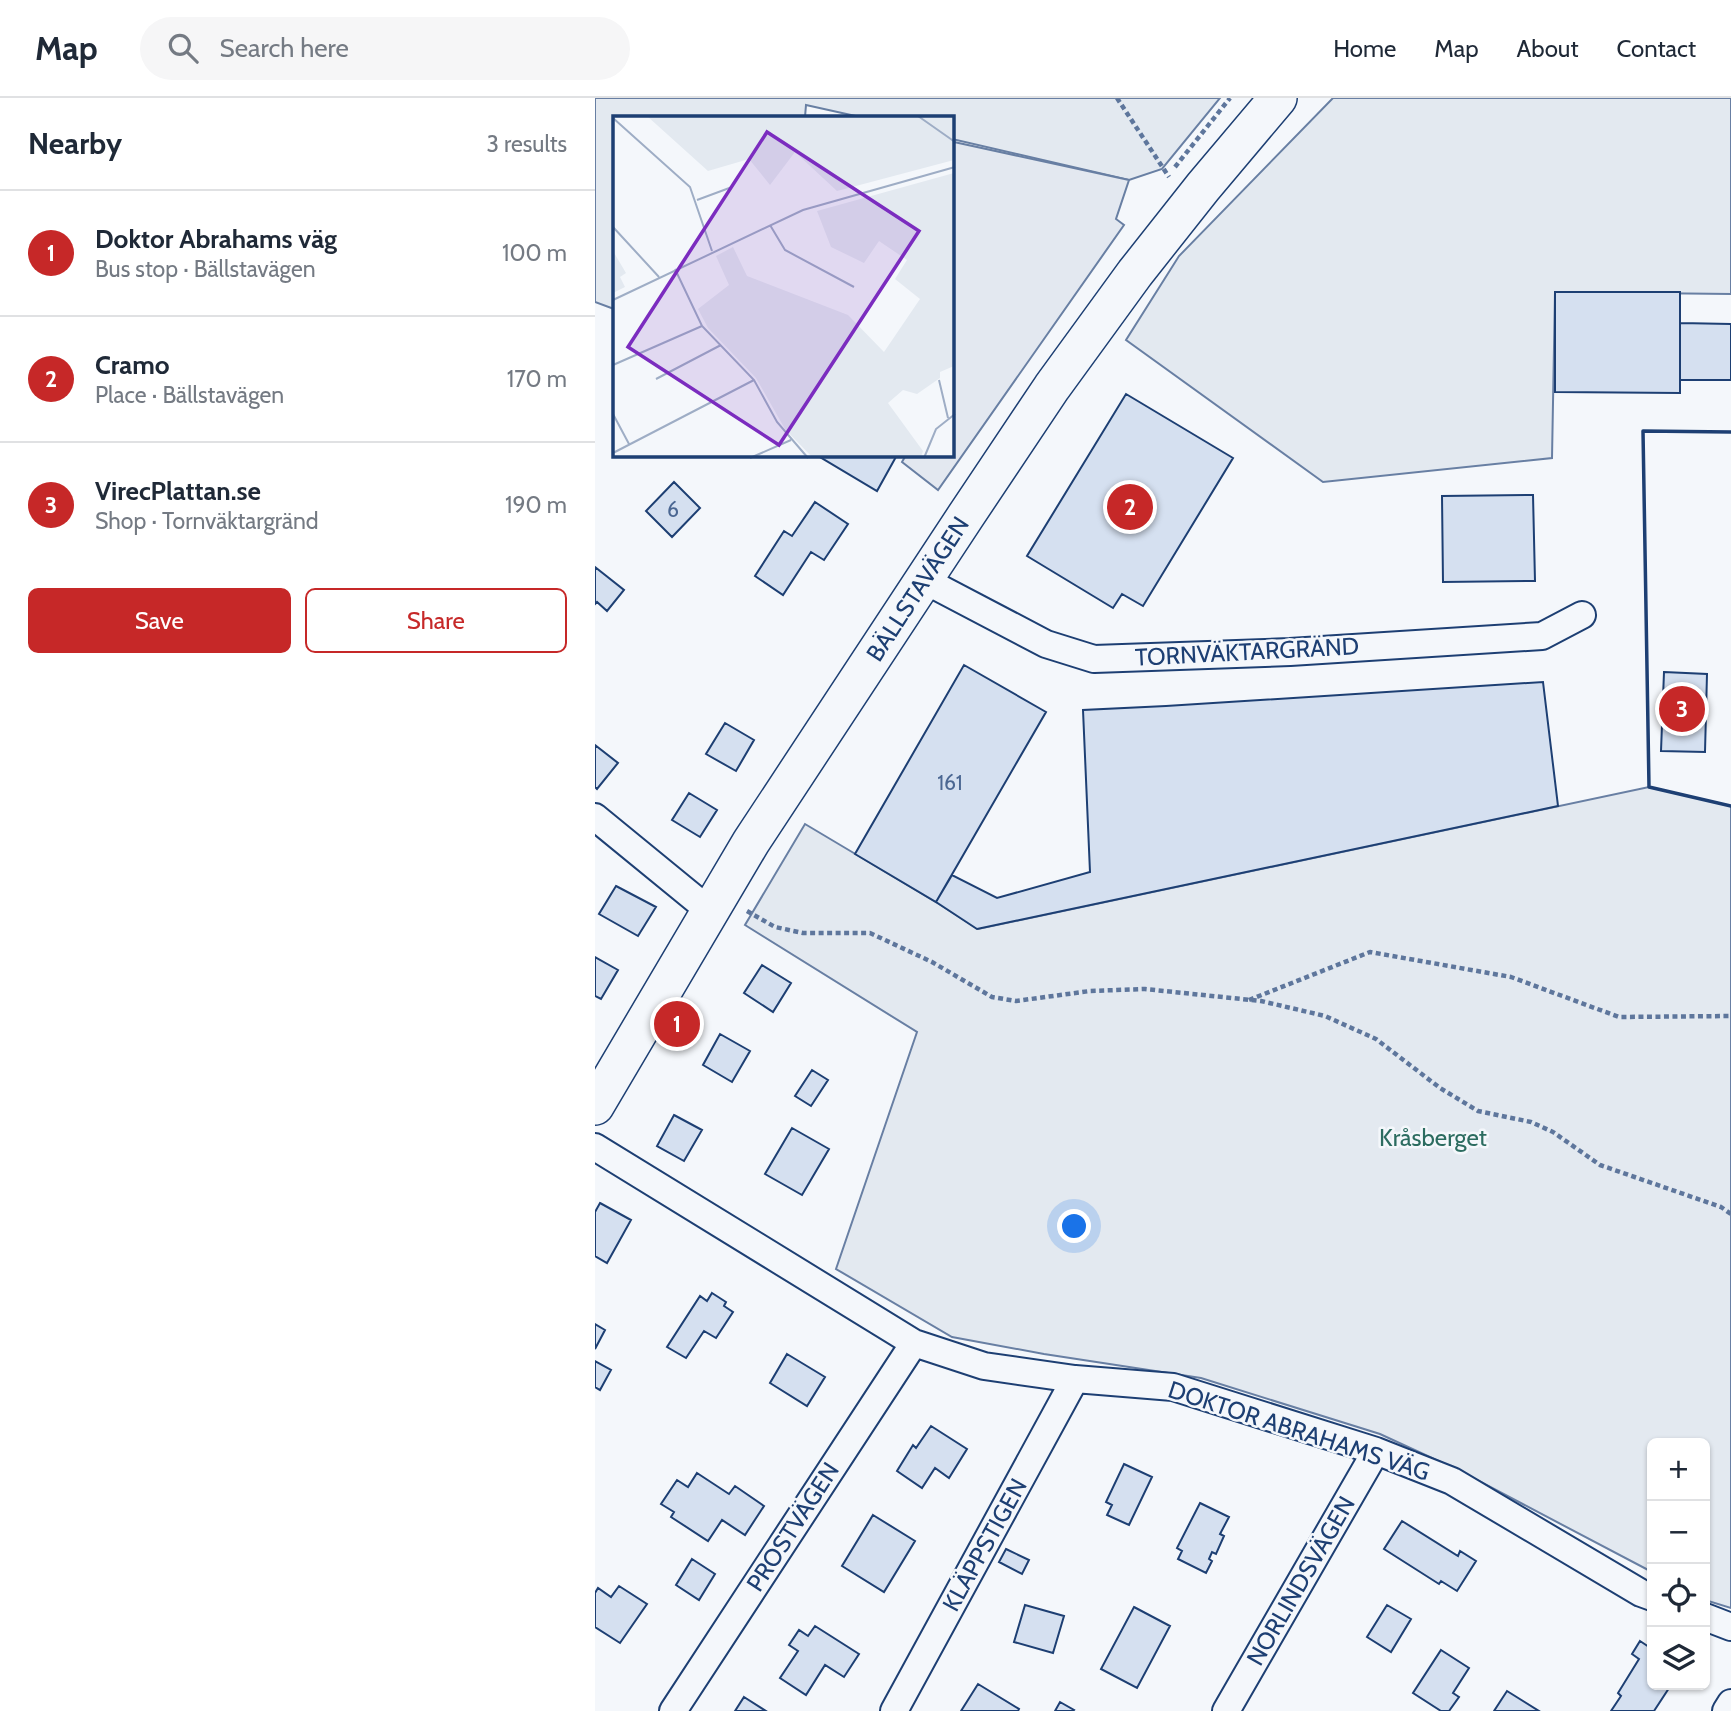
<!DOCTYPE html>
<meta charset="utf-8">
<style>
body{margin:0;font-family:Cabin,sans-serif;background:#f6f6f7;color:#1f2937}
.controls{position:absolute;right:21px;bottom:21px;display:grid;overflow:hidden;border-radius:10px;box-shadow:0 2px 5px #0004}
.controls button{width:63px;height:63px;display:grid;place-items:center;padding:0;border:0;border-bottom:2px solid #e0e1e3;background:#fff;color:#1f2937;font:35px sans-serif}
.you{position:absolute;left:480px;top:1129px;width:24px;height:24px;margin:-18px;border:5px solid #fff;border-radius:50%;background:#1a73e8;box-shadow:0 0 0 10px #1a73e833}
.badge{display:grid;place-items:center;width:46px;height:46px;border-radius:50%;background:#c62828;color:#fff;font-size:23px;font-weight:700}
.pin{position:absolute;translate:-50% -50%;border:4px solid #fff;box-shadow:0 2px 7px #0006}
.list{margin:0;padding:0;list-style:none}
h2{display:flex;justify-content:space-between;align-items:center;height:91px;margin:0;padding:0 28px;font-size:30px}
h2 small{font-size:23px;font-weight:400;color:#747a83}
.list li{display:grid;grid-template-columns:46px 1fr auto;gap:21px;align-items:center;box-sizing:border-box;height:126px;padding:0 28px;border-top:2px solid #e0e1e3}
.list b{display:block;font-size:26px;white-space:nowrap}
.list p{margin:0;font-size:23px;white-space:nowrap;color:#747a83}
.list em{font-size:23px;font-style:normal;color:#747a83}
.actions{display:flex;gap:14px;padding:21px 28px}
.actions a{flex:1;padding:16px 0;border:2px solid #c62828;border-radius:10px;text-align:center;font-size:24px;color:#c62828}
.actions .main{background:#c62828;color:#fff}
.icon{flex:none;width:38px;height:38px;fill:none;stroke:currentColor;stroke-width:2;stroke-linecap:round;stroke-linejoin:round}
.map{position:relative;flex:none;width:1136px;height:1613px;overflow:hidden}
header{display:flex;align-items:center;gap:42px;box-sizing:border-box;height:98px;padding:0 35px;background:#fff;border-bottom:2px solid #e0e1e3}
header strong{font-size:33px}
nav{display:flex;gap:38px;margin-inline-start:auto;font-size:24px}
.search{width:490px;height:63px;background:#f6f6f7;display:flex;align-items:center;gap:18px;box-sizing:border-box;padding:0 24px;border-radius:38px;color:#747a83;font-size:26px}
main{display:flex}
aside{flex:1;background:#fff}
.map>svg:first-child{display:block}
.green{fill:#e3e9f0;stroke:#687fa3;stroke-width:2}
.parking{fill:#e3e8f0;stroke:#687fa3;stroke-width:2}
.building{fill:#d5e0f0;stroke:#1d3f73;stroke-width:2}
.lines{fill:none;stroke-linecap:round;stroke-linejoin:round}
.street-casing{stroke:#1d3f73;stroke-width:30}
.secondary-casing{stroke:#1d3f73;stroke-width:40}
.path{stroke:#5e769c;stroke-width:4.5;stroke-dasharray:5 3.5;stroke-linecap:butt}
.street{stroke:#f4f7fb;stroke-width:26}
.secondary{stroke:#f4f7fb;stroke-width:37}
.wall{stroke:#1d3f73;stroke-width:3.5}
.labels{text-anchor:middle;stroke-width:5;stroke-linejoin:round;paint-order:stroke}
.number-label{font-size:21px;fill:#4b6792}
.street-label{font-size:24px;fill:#1d3f73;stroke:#f4f7fb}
.park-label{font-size:24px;fill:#2c6c60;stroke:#f4f7fb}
.inset-road{fill:none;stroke:#9eadc5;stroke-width:2}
.view{fill:#7b2cbf;fill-opacity:0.15;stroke:#7b2cbf;stroke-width:3.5}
.inset-edge{fill:none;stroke:#1d3f73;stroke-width:3.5}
</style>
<header>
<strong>Map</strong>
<div class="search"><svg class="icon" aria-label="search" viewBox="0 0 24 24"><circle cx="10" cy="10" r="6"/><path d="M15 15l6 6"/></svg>Search here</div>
<nav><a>Home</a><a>Map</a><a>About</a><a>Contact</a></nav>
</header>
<main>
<aside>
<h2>Nearby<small>3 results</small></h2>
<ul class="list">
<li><span class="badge">1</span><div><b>Doktor Abrahams väg</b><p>Bus stop · Bällstavägen</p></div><em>100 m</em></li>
<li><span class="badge">2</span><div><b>Cramo</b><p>Place · Bällstavägen</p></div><em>170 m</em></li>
<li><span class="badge">3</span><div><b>VirecPlattan.se</b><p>Shop · Tornväktargränd</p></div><em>190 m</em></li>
</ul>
<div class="actions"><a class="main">Save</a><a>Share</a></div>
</aside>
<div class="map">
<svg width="1136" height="1613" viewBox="0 0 1136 1613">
<rect width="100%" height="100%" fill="#f4f7fb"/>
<path class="green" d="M 0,0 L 625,0 L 567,71 L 534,82 L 357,41 L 357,19 L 265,19 L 211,7 L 210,19 L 19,19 L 19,211 L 0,204 Z
M 738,0 L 1136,0 L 1136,196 L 960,194 L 957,360 L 728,384 L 531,242 L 584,158 Z
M 1054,689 L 1136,708 L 1136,1510 L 1110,1502 L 1110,1345 L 1057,1345 L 1057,1474 L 863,1372 L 785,1336 L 606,1280 L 449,1256 L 357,1239 L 241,1171 L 322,934 L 150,827 L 210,726 L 341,804 L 383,831 Z"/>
<path class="parking" d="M 359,44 L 534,82 L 521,121 L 529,127 L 343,392 L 307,364 L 311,357 L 357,357 L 357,102 Z"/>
<path class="building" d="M 960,194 L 1085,194 L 1085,295 L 960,294 Z
M 1085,225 L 1136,226 L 1136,282 L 1085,282 Z
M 531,296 L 638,360 L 548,508 L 527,496 L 518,510 L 432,458 Z
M 226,357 L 302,357 L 282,393 L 225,359 Z
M 79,384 L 105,410 L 77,439 L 51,413 Z
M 938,397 L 940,483 L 848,484 L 847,398 Z
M 220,404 L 253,426 L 229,462 L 216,454 L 188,497 L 160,478 L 189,433 L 197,438 Z
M 0,469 L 29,492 L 12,513 L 2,504 L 0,506 Z
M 369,567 L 451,614 L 341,804 L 260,756 Z
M 1069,574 L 1112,576 L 1110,654 L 1066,653 Z
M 948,584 L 963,708 L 382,831 L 341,804 L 357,777 L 402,800 L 495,774 L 488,612 L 571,608 Z
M 130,625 L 159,642 L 141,673 L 111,656 Z
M 0,647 L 23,665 L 2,691 L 0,689 Z
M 94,695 L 122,712 L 105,739 L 77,722 Z
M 21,788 L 61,809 L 43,838 L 4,816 Z
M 0,859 L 23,872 L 6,901 L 0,898 Z
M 167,867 L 196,885 L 178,914 L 149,895 Z
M 125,936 L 155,953 L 137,984 L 108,967 Z
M 217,972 L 233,982 L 216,1008 L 200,998 Z
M 79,1017 L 107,1032 L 89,1063 L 62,1048 Z
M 197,1030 L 234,1051 L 207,1097 L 170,1076 Z
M 5,1105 L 36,1122 L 12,1165 L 0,1158 L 0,1114 Z
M 117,1195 L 131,1204 L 129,1208 L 138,1214 L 121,1240 L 109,1233 L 91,1260 L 72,1249 L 105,1198 L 112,1203 Z
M 0,1226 L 10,1232 L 0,1251 Z
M 192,1256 L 230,1279 L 212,1308 L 175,1285 Z
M 0,1263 L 16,1272 L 5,1292 L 0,1289 Z
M 336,1328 L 372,1351 L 354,1380 L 340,1370 L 327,1390 L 302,1373 L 318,1347 L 321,1350 Z
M 529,1366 L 557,1379 L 534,1427 L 512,1417 L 517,1407 L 511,1404 Z
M 102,1375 L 134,1396 L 140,1388 L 169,1408 L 150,1437 L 127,1422 L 113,1443 L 76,1419 L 79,1414 L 66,1406 L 82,1382 L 93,1389 Z
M 605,1405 L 634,1419 L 625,1436 L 629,1438 L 621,1456 L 617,1454 L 614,1461 L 617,1463 L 611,1475 L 583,1461 L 587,1453 L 582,1450 Z
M 278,1417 L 320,1443 L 289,1494 L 247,1468 Z
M 807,1423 L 863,1458 L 865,1453 L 881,1463 L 862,1493 L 846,1483 L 844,1486 L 789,1451 Z
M 411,1451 L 434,1462 L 427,1476 L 404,1464 Z
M 97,1461 L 120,1476 L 104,1502 L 81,1487 Z
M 24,1488 L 52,1506 L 25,1545 L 0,1529 L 0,1495 L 3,1490 L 16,1499 Z
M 430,1507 L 469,1518 L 458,1555 L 419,1544 Z
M 792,1507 L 816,1521 L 796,1554 L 772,1539 Z
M 539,1509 L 575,1528 L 542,1590 L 506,1571 Z
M 220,1528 L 264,1556 L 249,1579 L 230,1567 L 211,1597 L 185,1580 L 203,1553 L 194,1547 L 204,1532 L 213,1538 Z
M 1045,1543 L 1057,1551 L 1057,1587 L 1076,1587 L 1059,1613 L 1016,1613 L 1026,1598 L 1023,1595 L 1044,1561 L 1037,1556 Z
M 846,1552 L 874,1570 L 858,1595 L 864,1599 L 854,1613 L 846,1613 L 818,1595 Z
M 383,1586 L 424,1611 L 423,1613 L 366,1613 Z
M 912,1593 L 944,1613 L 899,1613 Z
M 149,1599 L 171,1613 L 140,1613 Z
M 465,1604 L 479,1612 L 478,1613 L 460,1613 Z"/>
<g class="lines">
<defs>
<path id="street" d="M 329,482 L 451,546 L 499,561 L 695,554 L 947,538 L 987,517
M 0,719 L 116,814
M 0,1049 L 319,1245 L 389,1268 L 480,1281 L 578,1289 L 781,1353 L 857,1383 L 1046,1495 L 1057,1499
M 1110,1519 L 1136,1529
M 78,1613 L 319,1245
M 299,1613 L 480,1281
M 631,1613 L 781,1353
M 1131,1613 L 1136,1605"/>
<path id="secondary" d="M 0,1008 L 156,744 L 370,419 L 457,289 L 540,175 L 608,89 L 683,0"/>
</defs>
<use href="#street" class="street-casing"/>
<use href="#secondary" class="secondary-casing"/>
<path class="path" d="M 522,0 L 574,79
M 580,69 L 635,0
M 152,813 L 180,829 L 208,835 L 275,835 L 337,864 L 397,899 L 421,903 L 495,893 L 550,891 L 666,903 L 730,918 L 781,941 L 845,990 L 883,1013 L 936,1024 L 958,1034 L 1005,1067 L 1126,1109 L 1136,1116
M 654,902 L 775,854 L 916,879 L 1024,919 L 1136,918"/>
<use href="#street" class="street"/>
<use href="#secondary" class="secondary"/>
<path class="wall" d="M 1136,334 L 1048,333 L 1054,689 L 1136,708"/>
</g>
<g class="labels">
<g class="number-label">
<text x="78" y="419">6</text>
<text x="355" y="692">161</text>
</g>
<g class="street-label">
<text transform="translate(323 491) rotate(-57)" y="8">BÄLLSTAVÄGEN</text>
<text transform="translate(652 554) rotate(-3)" y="8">TORNVÄKTARGRÄND</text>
<text transform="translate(704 1333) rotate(18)" y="8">DOKTOR ABRAHAMS VÄG</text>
<text transform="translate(198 1429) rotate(-57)" y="8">PROSTVÄGEN</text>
<text transform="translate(390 1447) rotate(-61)" y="8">KLÄPPSTIGEN</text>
<text transform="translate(706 1483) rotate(-60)" y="8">NORLINDSVÄGEN</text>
</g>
<g class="park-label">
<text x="838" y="1048">Kråsberget</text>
</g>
</g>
<g transform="translate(18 18)">
<rect width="341" height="341" fill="#f4f7fb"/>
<path d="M 34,0 L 341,0 L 341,44 L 224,75 L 182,36 L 157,69 L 136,43 L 95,55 ZM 341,57 L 341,250 L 327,256 L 327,262 L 304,278 L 290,274 L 275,287 L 310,335 L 308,341 L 199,341 L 172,313 L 143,262 L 95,212 L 85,193 L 116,169 L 103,140 L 120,131 L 134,160 L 235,199 L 271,236 L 307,183 L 282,163 L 294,144 L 266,125 L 251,147 L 218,131 L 204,95 ZM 0,135 L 13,157 L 7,161 L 12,171 L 0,177 Z" fill="#e3e9f0"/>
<path class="inset-road" d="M 305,0 L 342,26M 0,2 L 77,71 L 99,135M 84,84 L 119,71M 157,109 L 172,134 L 241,171M 0,111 L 46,161M 62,153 L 89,210 L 141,264 L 164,306 L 195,342M 0,184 L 190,94 L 342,51M 0,249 L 89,210M 43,263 L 108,229M 326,264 L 335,302M 0,298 L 16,328M 0,337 L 141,264M 137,342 L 178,324M 311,342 L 323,313 L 342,298"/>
<path class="view" d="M 154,16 L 306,115 L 166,329 L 15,231 Z"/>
<rect width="341" height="341" class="inset-edge"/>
</g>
</svg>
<div class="controls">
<button>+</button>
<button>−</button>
<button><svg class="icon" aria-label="locate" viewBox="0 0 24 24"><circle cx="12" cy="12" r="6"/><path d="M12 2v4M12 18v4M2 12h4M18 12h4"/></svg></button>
<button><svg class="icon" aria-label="layers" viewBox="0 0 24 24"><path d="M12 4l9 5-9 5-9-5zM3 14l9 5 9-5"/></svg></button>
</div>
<div class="you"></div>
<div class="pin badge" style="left:82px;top:926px">1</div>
<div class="pin badge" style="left:535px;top:409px">2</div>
<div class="pin badge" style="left:1087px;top:611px">3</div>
</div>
</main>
